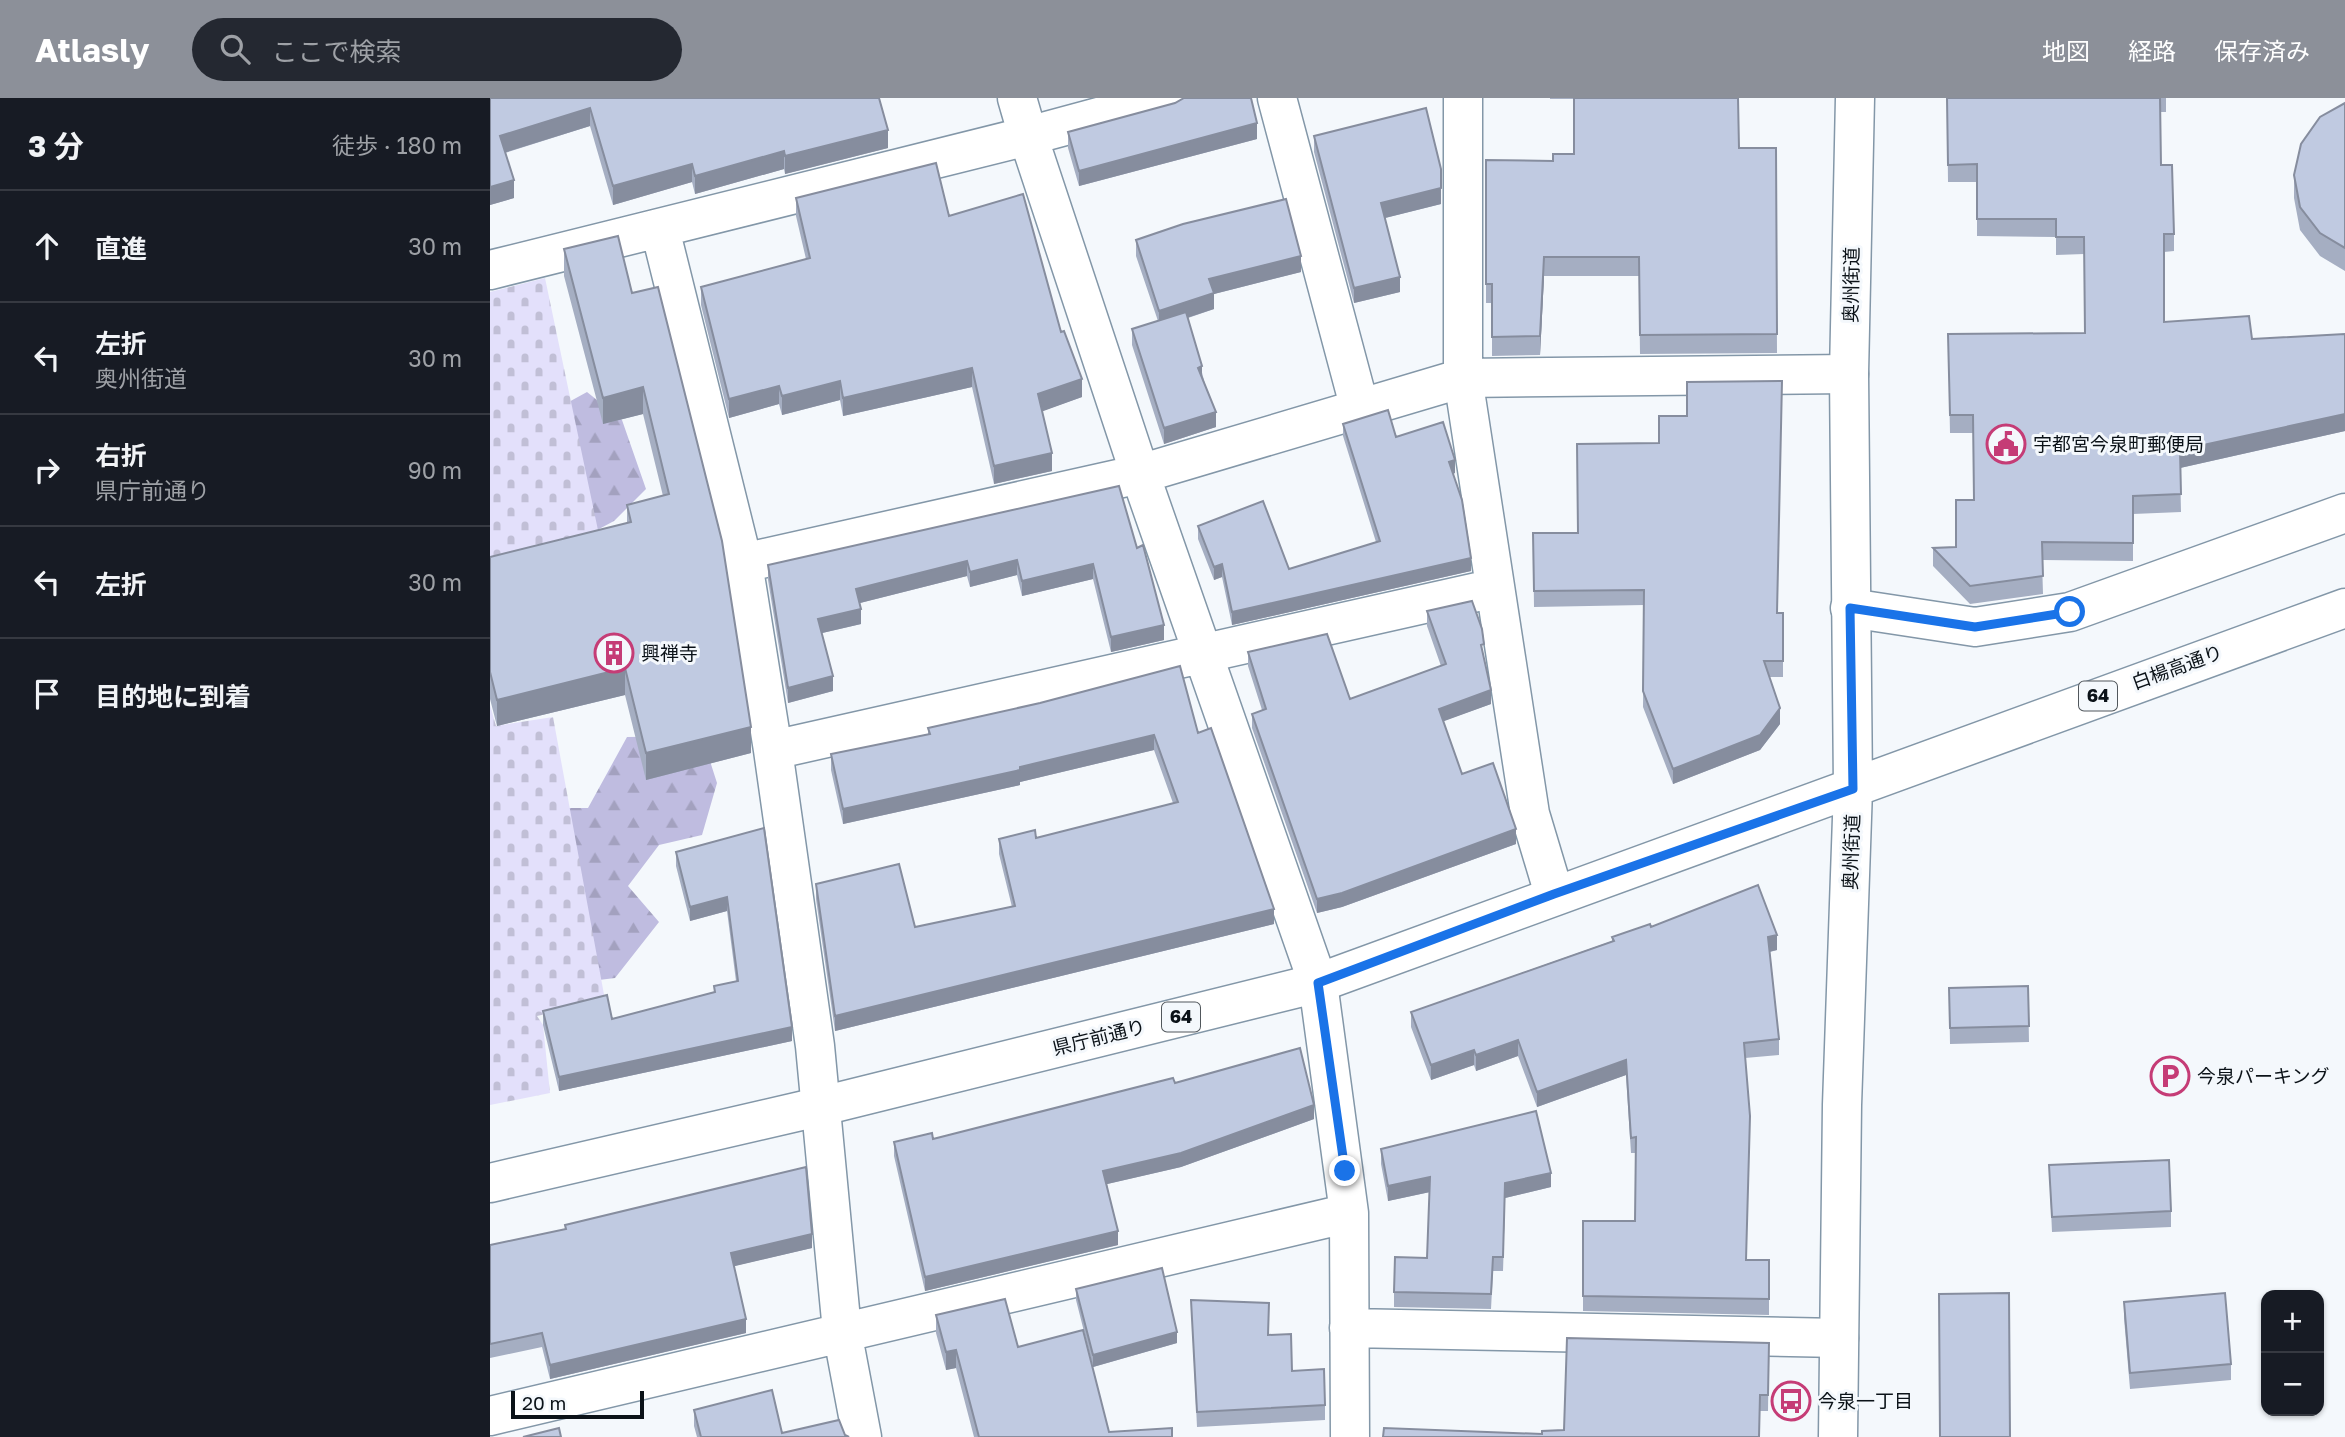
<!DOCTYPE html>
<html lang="ja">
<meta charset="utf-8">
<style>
body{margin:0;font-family:"Golos Text","Noto Sans JP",sans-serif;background:#242831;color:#f1f3f6}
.controls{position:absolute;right:21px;bottom:21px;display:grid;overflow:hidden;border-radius:14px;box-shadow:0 2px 5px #0004}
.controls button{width:63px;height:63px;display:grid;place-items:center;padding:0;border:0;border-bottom:2px solid #363941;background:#171b24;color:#f1f3f6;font:35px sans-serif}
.scale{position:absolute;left:21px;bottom:18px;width:133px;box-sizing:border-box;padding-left:7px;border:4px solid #0b1218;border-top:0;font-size:19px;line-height:24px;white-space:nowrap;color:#0b1218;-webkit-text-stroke:5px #f4f8fc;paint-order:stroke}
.stop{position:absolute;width:21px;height:21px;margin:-16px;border:5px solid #1a73e8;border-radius:50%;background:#fff}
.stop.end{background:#1a73e8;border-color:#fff;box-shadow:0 2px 7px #0008}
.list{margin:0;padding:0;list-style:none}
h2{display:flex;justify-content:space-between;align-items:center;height:91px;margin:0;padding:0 28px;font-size:30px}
h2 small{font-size:23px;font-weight:400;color:#9ea1a6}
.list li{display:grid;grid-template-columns:46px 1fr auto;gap:21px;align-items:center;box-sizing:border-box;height:112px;padding:0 28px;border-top:2px solid #363941}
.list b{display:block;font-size:26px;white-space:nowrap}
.list p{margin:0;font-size:23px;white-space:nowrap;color:#9ea1a6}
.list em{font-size:23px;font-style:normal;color:#9ea1a6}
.icon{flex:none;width:38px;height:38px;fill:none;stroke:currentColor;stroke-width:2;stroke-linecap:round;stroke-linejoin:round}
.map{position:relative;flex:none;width:1855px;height:1339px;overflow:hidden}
header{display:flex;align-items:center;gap:42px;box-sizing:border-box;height:98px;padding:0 35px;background:#8c9099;color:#fff}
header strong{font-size:33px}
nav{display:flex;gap:38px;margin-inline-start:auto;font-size:24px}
.search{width:490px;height:63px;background:#242831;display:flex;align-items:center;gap:18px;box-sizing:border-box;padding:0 24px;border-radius:38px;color:#9ea1a6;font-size:26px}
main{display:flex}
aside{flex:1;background:#171b24}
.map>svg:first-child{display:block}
.forest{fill:url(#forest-firs)}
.cemetery{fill:url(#cemetery-stones)}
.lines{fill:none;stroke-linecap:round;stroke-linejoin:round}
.minor-casing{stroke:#8397a8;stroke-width:41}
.major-casing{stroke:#8397a8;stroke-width:41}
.minor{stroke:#fff;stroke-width:38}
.major{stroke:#fff;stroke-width:38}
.wall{fill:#a5aec2}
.shaded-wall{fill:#868d9e}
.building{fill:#c0cae1;stroke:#868d9e;stroke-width:2}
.route{stroke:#1a73e8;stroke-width:9}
.labels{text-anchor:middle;stroke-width:6;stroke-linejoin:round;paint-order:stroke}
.shield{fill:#f4f8fc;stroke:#51575c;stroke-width:2}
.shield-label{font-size:18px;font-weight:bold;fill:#0b1218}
.street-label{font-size:19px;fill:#0b1218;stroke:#f4f8fc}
.poi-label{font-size:19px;fill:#0b1218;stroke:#f4f8fc;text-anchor:start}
</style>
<header>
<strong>Atlasly</strong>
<div class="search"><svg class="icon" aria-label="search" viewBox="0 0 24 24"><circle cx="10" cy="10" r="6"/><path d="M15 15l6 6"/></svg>ここで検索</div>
<nav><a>地図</a><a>経路</a><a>保存済み</a></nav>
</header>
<main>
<aside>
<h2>3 分<small>徒歩 · 180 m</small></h2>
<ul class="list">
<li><svg class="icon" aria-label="ahead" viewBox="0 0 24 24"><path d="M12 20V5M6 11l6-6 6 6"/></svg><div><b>直進</b></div><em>30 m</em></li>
<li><svg class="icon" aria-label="left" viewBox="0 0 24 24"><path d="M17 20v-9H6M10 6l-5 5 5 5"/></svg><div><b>左折</b><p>奥州街道</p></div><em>30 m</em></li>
<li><svg class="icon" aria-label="right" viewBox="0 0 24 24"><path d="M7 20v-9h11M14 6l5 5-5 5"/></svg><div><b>右折</b><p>県庁前通り</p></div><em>90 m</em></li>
<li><svg class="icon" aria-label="left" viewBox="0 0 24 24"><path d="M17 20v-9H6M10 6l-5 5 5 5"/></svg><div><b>左折</b></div><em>30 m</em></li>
<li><svg class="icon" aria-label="arrive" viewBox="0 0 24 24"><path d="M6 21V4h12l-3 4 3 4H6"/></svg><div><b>目的地に到着</b></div></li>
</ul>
</aside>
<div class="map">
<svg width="1855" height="1339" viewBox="0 0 1855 1339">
<defs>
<pattern id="forest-firs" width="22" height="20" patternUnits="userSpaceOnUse" patternTransform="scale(1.75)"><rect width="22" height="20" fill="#bfbce0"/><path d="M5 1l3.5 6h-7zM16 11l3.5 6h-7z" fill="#a3a1bf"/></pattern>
<pattern id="cemetery-stones" width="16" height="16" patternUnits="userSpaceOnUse" patternTransform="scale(1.75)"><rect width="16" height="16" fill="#e3e0fb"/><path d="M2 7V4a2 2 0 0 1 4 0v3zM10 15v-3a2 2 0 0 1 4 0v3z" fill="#c1bfd6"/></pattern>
</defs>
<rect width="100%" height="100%" fill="#f4f8fc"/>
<path class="forest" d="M 97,294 L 132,322 L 156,391 L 124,423 L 64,455 L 66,311 Z
M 212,638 L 227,685 L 212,737 L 169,747 L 138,788 L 169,824 L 125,880 L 53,889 L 26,710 L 98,710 L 137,639 Z"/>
<path class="cemetery" d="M 55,180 L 113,456 L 0,478 L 0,194 Z
M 0,607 L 6,628 L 63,619 L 115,902 L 47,918 L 53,927 L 60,995 L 0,1007 Z"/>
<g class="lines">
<defs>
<path id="minor" d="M 679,0 L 538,38 L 650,376 L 828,885 L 859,1115 L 860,1339
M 787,0 L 870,311
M 973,0 L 973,280 L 1040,716 L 1064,796
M 170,131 L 253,465 L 283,652 L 325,948 L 352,1233 L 372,1339
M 0,172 L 538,38 L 527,0
M 253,465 L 650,376 L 973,280 L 1359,276
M 1360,510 L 1485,529 L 1580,514 L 1855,415
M 283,652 L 1005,490
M 859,1230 L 1349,1240
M 0,1318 L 859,1115"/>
<path id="major" d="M 0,1085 L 328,1009 L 828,885 L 1855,510
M 1348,1339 L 1352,1007 L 1363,691 L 1359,276 L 1365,0"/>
</defs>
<use href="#minor" class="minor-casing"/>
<use href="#major" class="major-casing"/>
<use href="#minor" class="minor"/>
<use href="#major" class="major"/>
</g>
<path class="wall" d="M 0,0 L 389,0 L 398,50 L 295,76 L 294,71 L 205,96 L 202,84 L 123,107 L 100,28 L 15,55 L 24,100 L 0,107 Z
M 1060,0 L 1248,0 L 1249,50 L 1286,50 L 1287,255 L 1150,256 L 1149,178 L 1054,178 L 1050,257 L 1002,258 L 1002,205 L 996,205 L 996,62 L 1063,63 L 1084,56 L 1084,1 L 1060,1 Z
M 1457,0 L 1676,0 L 1676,14 L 1670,14 L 1671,67 L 1684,136 L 1684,153 L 1674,154 L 1674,224 L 1762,241 L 1855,236 L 1855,333 L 1690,370 L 1691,414 L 1643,416 L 1643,463 L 1552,462 L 1553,496 L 1480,506 L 1443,468 L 1443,450 L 1466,449 L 1484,402 L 1483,335 L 1460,335 L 1458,236 L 1595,235 L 1594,156 L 1566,157 L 1566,139 L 1487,138 L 1487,84 L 1458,84 Z
M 1855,5 L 1855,173 L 1830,158 L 1810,132 L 1804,100 L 1804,77 Z
M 578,34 L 767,41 L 589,88 L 578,50 Z
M 824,38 L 951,106 L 895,120 L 910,194 L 864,205 L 824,54 Z
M 306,100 L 459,118 L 571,234 L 592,299 L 552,313 L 562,373 L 504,386 L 482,289 L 353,318 L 350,302 L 292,317 L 289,306 L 239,320 L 211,207 L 211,189 L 316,161 L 306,118 Z
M 646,142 L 811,174 L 724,196 L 724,211 L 698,220 L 726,329 L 674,346 L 642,247 L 642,231 L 668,223 L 646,158 Z
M 74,151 L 142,195 L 261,655 L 156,682 L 135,597 L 7,628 L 0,601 L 0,459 L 137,425 L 137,407 L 173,398 L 153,316 L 113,326 L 74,178 Z
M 853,326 L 906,339 L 965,375 L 963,376 L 981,473 L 742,527 L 732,479 L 724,482 L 708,441 L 708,428 L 799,471 L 886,444 L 853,338 Z
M 1043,435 L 1288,515 L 1293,515 L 1293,579 L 1279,579 L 1290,626 L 1270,652 L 1183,686 L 1153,609 L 1154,507 L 1044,509 Z
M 647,450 L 674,542 L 621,554 L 603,481 L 532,498 L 527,477 L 480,489 L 477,478 L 370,505 L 371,526 L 332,535 L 343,593 L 298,605 L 278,482 L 278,467 Z
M 937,513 L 994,560 L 1001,606 L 953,623 L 972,676 L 1026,746 L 852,809 L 827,815 L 762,630 L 762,616 L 772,612 L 758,568 L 758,554 L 860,601 L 951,568 L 937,528 Z
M 438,630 L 708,635 L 784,826 L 345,933 L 326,801 L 326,786 L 425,829 L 522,809 L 509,756 L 509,741 L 546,740 L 683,705 L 664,652 L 530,684 L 530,687 L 353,726 L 341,672 L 341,656 L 438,636 Z
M 274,730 L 302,943 L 69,993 L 53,927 L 53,913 L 122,921 L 224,894 L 224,888 L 246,883 L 237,813 L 200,823 L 186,768 L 186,754 Z
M 1161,829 L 1287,852 L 1280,854 L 1289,941 L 1289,957 L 1255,960 L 1256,1162 L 1279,1162 L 1279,1217 L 1093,1213 L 1093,1123 L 1145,1123 L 1146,1055 L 1141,1055 L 1136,977 L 1047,1009 L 1028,958 L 986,973 L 984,967 L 941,982 L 921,929 L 921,914 L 1122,843 L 1122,839 Z
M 1538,888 L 1539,944 L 1460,946 L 1459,890 Z
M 685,985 L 824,1021 L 691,1069 L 617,1086 L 628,1147 L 435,1193 L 404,1058 L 404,1044 L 443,1041 Z
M 891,1051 L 1061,1089 L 1015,1100 L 1013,1173 L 1003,1173 L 1001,1211 L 904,1209 L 904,1194 L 937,1160 L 940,1094 L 898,1103 L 891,1066 Z
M 1559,1067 L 1681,1113 L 1681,1129 L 1562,1134 Z
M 75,1127 L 322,1150 L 244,1168 L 256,1235 L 60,1281 L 52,1249 L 0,1260 L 0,1147 L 75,1131 Z
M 586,1191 L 687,1245 L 603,1269 L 586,1202 Z
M 701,1202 L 779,1237 L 802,1273 L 835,1307 L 835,1322 L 707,1329 Z
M 1634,1204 L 1741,1266 L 1741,1282 L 1640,1291 L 1634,1220 Z
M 446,1217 L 528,1249 L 619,1334 L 682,1339 L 484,1339 L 466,1270 L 456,1272 L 446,1235 Z
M 1279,1245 L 1278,1313 L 1270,1313 L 1052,1336 L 1074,1332 Z
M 204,1312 L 292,1335 L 355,1337 L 359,1339 L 207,1339 L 204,1328 Z"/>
<path class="shaded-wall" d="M 100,10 L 100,28 L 10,56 L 10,38 Z
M 767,25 L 767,41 L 589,88 L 589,73 Z
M 398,32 L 398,50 L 295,76 L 295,58 Z
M 294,53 L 294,71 L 205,96 L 205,78 Z
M 202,66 L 202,84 L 123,107 L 123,88 Z
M 24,82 L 24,100 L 0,107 L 0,89 Z
M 951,90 L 951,106 L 891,121 L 891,105 Z
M 811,158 L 811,174 L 724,196 L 724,211 L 669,229 L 669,213 L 719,181 Z
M 1054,159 L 1054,178 L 1050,257 L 1050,238 Z
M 910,179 L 910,194 L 864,205 L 864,190 Z
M 712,268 L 712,284 L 708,270 Z
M 482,270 L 482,289 L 353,318 L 353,300 Z
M 592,281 L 592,299 L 548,315 L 548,296 Z
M 350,283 L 350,302 L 292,317 L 292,298 Z
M 289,288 L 289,306 L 239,320 L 239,301 Z
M 153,289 L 153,316 L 113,326 L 113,300 Z
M 726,314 L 726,329 L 674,346 L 674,330 Z
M 1855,316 L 1855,333 L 1690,370 L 1690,352 Z
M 562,355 L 562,373 L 504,386 L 504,368 Z
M 965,362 L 965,375 L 959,377 L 959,364 Z
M 981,460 L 981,473 L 742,527 L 742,514 Z
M 527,462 L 527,477 L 480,489 L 480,474 Z
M 477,463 L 477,478 L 366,506 L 366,491 Z
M 603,466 L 603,481 L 532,498 L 532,483 Z
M 732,466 L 732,479 L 724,482 L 724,469 Z
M 371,511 L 371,526 L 328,536 L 328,521 Z
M 674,527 L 674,542 L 621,554 L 621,539 Z
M 135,570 L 135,597 L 7,628 L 7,602 Z
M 343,578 L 343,593 L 298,605 L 298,590 Z
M 1001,592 L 1001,606 L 949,625 L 949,611 Z
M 1290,610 L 1290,626 L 1270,652 L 1183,686 L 1183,671 Z
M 261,629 L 261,655 L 156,682 L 156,655 Z
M 664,637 L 664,652 L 530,684 L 530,687 L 353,726 L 353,711 Z
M 1026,731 L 1026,746 L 852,809 L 827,815 L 827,801 Z
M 237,799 L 237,813 L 200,823 L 200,809 Z
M 784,811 L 784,826 L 345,933 L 345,918 Z
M 1287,837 L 1287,852 L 1278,854 L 1278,839 Z
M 302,929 L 302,943 L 69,993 L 69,979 Z
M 1028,942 L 1028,958 L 986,973 L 986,957 Z
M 984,952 L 984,967 L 941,982 L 941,967 Z
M 1136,962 L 1136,977 L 1047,1009 L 1047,994 Z
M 824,1007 L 824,1021 L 691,1069 L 613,1087 L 613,1073 Z
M 1061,1075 L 1061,1089 L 1015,1100 L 1013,1173 L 1015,1085 Z
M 940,1079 L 940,1094 L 898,1103 L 898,1088 Z
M 628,1133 L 628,1147 L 435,1193 L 435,1179 Z
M 322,1136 L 322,1150 L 241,1169 L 241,1155 Z
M 256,1221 L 256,1235 L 60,1281 L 60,1267 Z
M 687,1234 L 687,1245 L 603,1269 L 603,1257 Z
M 466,1252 L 466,1270 L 456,1272 L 456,1254 Z"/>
<path class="building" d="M 0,0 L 389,0 L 398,32 L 295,58 L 294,53 L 205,78 L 202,66 L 123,88 L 100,10 L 10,38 L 24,82 L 0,89 Z
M 694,0 L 761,0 L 767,25 L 589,73 L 578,34 L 685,5 Z
M 1084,0 L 1248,0 L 1249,50 L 1286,50 L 1287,236 L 1150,237 L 1149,159 L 1054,159 L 1050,238 L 1002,239 L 1002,186 L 996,186 L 996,62 L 1063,63 L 1063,56 L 1084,56 Z
M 1457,0 L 1670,0 L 1671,67 L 1682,67 L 1684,136 L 1674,136 L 1674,224 L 1759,218 L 1762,241 L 1855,236 L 1855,316 L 1690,352 L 1691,396 L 1643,398 L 1643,445 L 1552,444 L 1553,478 L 1480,488 L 1443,450 L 1466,449 L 1466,402 L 1484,402 L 1483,317 L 1460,317 L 1458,236 L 1595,235 L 1594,139 L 1566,139 L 1566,121 L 1487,121 L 1487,66 L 1458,67 Z
M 1855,5 L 1855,150 L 1830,135 L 1810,109 L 1804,77 L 1811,46 L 1830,19 Z
M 936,10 L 951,71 L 951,90 L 891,105 L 910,179 L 864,190 L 824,38 Z
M 446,65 L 459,118 L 533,96 L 571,234 L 574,233 L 592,281 L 548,296 L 562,355 L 504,368 L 482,270 L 353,300 L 350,283 L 292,298 L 289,288 L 239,301 L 211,189 L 320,160 L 306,100 Z
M 796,101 L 811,158 L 719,181 L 724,195 L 669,213 L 646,142 L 693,126 Z
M 128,138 L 142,195 L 168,189 L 232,443 L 261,629 L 156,655 L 135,570 L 7,602 L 0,574 L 0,459 L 141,424 L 137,407 L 179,396 L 153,289 L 113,300 L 74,151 Z
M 696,214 L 712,268 L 708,270 L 726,314 L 674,330 L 642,231 Z
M 1292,283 L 1287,515 L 1293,515 L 1293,563 L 1274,563 L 1290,610 L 1270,637 L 1183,671 L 1153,593 L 1154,492 L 1044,493 L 1043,435 L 1088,435 L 1087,346 L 1169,345 L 1169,318 L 1197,318 L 1197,284 Z
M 898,312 L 906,339 L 953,324 L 965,362 L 959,364 L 972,402 L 981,460 L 742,514 L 732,466 L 724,469 L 708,428 L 773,403 L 799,471 L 890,443 L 853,326 Z
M 629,388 L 647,450 L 653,447 L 674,527 L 621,539 L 603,466 L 532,483 L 527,462 L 480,474 L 477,463 L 366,491 L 371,511 L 328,521 L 343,578 L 298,590 L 278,467 Z
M 982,503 L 992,531 L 994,546 L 991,547 L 1001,592 L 949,611 L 972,676 L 1003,665 L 1026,731 L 852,795 L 827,801 L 762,616 L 776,611 L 758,554 L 837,536 L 860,601 L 956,566 L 937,513 Z
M 690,568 L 708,635 L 721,630 L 784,811 L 345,918 L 326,786 L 409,766 L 425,829 L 525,808 L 509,741 L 545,732 L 546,740 L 688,704 L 664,637 L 530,669 L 530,672 L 353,711 L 341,656 L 440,636 L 438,630 L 550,605 Z
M 274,730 L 302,929 L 69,979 L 53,913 L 117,897 L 122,921 L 225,894 L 224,888 L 248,883 L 237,799 L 200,809 L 186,754 Z
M 1268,787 L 1287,837 L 1278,839 L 1289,941 L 1254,945 L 1260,1018 L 1256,1162 L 1279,1162 L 1279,1201 L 1093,1198 L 1093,1123 L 1145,1123 L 1146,1039 L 1141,1040 L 1136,962 L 1047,994 L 1028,942 L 986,957 L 984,952 L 941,967 L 921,914 L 1124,843 L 1122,839 L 1160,826 L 1161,829 Z
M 1538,888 L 1539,928 L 1460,930 L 1459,890 Z
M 810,950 L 824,1007 L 691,1055 L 613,1073 L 628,1133 L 435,1179 L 404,1044 L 442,1035 L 443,1041 L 683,980 L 685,985 Z
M 1046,1013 L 1061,1075 L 1015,1085 L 1013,1159 L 1003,1159 L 1001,1196 L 904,1194 L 905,1159 L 937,1160 L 940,1079 L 898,1088 L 891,1051 Z
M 1679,1062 L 1681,1113 L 1562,1119 L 1559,1067 Z
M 316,1069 L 322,1136 L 241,1155 L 256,1221 L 60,1267 L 52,1235 L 0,1246 L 0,1147 L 76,1131 L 75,1127 Z
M 672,1170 L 687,1234 L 603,1257 L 586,1191 Z
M 1519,1195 L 1520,1339 L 1450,1339 L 1449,1196 Z
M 1735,1195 L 1741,1266 L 1640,1275 L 1634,1204 Z
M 515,1201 L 528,1249 L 593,1232 L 619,1334 L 682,1330 L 682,1339 L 489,1339 L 466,1252 L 456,1254 L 446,1217 Z
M 701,1202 L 779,1205 L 778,1237 L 801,1236 L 802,1273 L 834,1271 L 835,1307 L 707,1314 Z
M 1077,1240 L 1279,1245 L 1278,1297 L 1270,1297 L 1269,1339 L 893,1339 L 894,1330 L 1052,1336 L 1052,1333 L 1074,1332 Z
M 282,1292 L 292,1335 L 349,1322 L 355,1337 L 359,1339 L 211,1339 L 204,1312 Z
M 69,1330 L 71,1339 L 33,1339 Z"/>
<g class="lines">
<path class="route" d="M 855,1073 L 828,885 L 1064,796 L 1363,691 L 1360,510 L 1485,529 L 1580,514"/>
</g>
<defs>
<symbol id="civic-ring" viewBox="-11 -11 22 22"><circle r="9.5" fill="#f4f8fc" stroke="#c53c76" stroke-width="1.5"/><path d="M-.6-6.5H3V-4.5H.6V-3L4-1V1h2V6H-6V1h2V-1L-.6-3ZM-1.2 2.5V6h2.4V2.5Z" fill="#c53c76"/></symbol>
<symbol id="building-ring" viewBox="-11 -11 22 22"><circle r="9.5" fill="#f4f8fc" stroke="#c53c76" stroke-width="1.5"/><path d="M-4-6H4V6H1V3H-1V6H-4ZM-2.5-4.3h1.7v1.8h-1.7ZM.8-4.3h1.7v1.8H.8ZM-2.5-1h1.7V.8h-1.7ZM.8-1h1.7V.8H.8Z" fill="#c53c76"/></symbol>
<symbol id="parking-ring" viewBox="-11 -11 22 22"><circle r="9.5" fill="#f4f8fc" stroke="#c53c76" stroke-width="1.5"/><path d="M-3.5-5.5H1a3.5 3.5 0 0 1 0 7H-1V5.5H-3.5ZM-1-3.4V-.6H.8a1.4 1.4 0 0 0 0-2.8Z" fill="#c53c76"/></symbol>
<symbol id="bus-ring" viewBox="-11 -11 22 22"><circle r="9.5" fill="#f4f8fc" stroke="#c53c76" stroke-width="1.5"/><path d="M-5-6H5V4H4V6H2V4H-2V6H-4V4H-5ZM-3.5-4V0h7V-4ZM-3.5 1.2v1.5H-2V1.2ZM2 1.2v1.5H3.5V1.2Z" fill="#c53c76"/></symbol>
</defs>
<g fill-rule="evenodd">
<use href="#civic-ring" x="1494" y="324" width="44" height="44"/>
<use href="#building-ring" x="102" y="533" width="44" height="44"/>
<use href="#parking-ring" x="1658" y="956" width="44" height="44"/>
<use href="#bus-ring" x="1279" y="1281" width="44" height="44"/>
</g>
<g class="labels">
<g class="shield">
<rect x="1589" y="583.5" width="38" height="29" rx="5"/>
<rect x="672" y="904.5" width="38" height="29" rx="5"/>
</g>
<g class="shield-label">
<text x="1608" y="604">64</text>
<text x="691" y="925">64</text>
</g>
<g class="street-label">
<text transform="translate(1361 187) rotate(-89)" y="7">奥州街道</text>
<text transform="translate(1687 569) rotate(-20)" y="7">白楊高通り</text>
<text transform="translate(1361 754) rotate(-88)" y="7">奥州街道</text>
<text transform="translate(609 939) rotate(-14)" y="7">県庁前通り</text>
</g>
<g class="poi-label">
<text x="1543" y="353">宇都宮今泉町郵便局</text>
<text x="151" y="562">興禅寺</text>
<text x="1707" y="985">今泉パーキング</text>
<text x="1328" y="1310">今泉一丁目</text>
</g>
</g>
</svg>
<div class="controls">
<button>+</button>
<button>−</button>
</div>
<div class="scale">20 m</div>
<div class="stop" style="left:1580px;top:514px"></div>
<div class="stop end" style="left:855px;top:1073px"></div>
</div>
</main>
